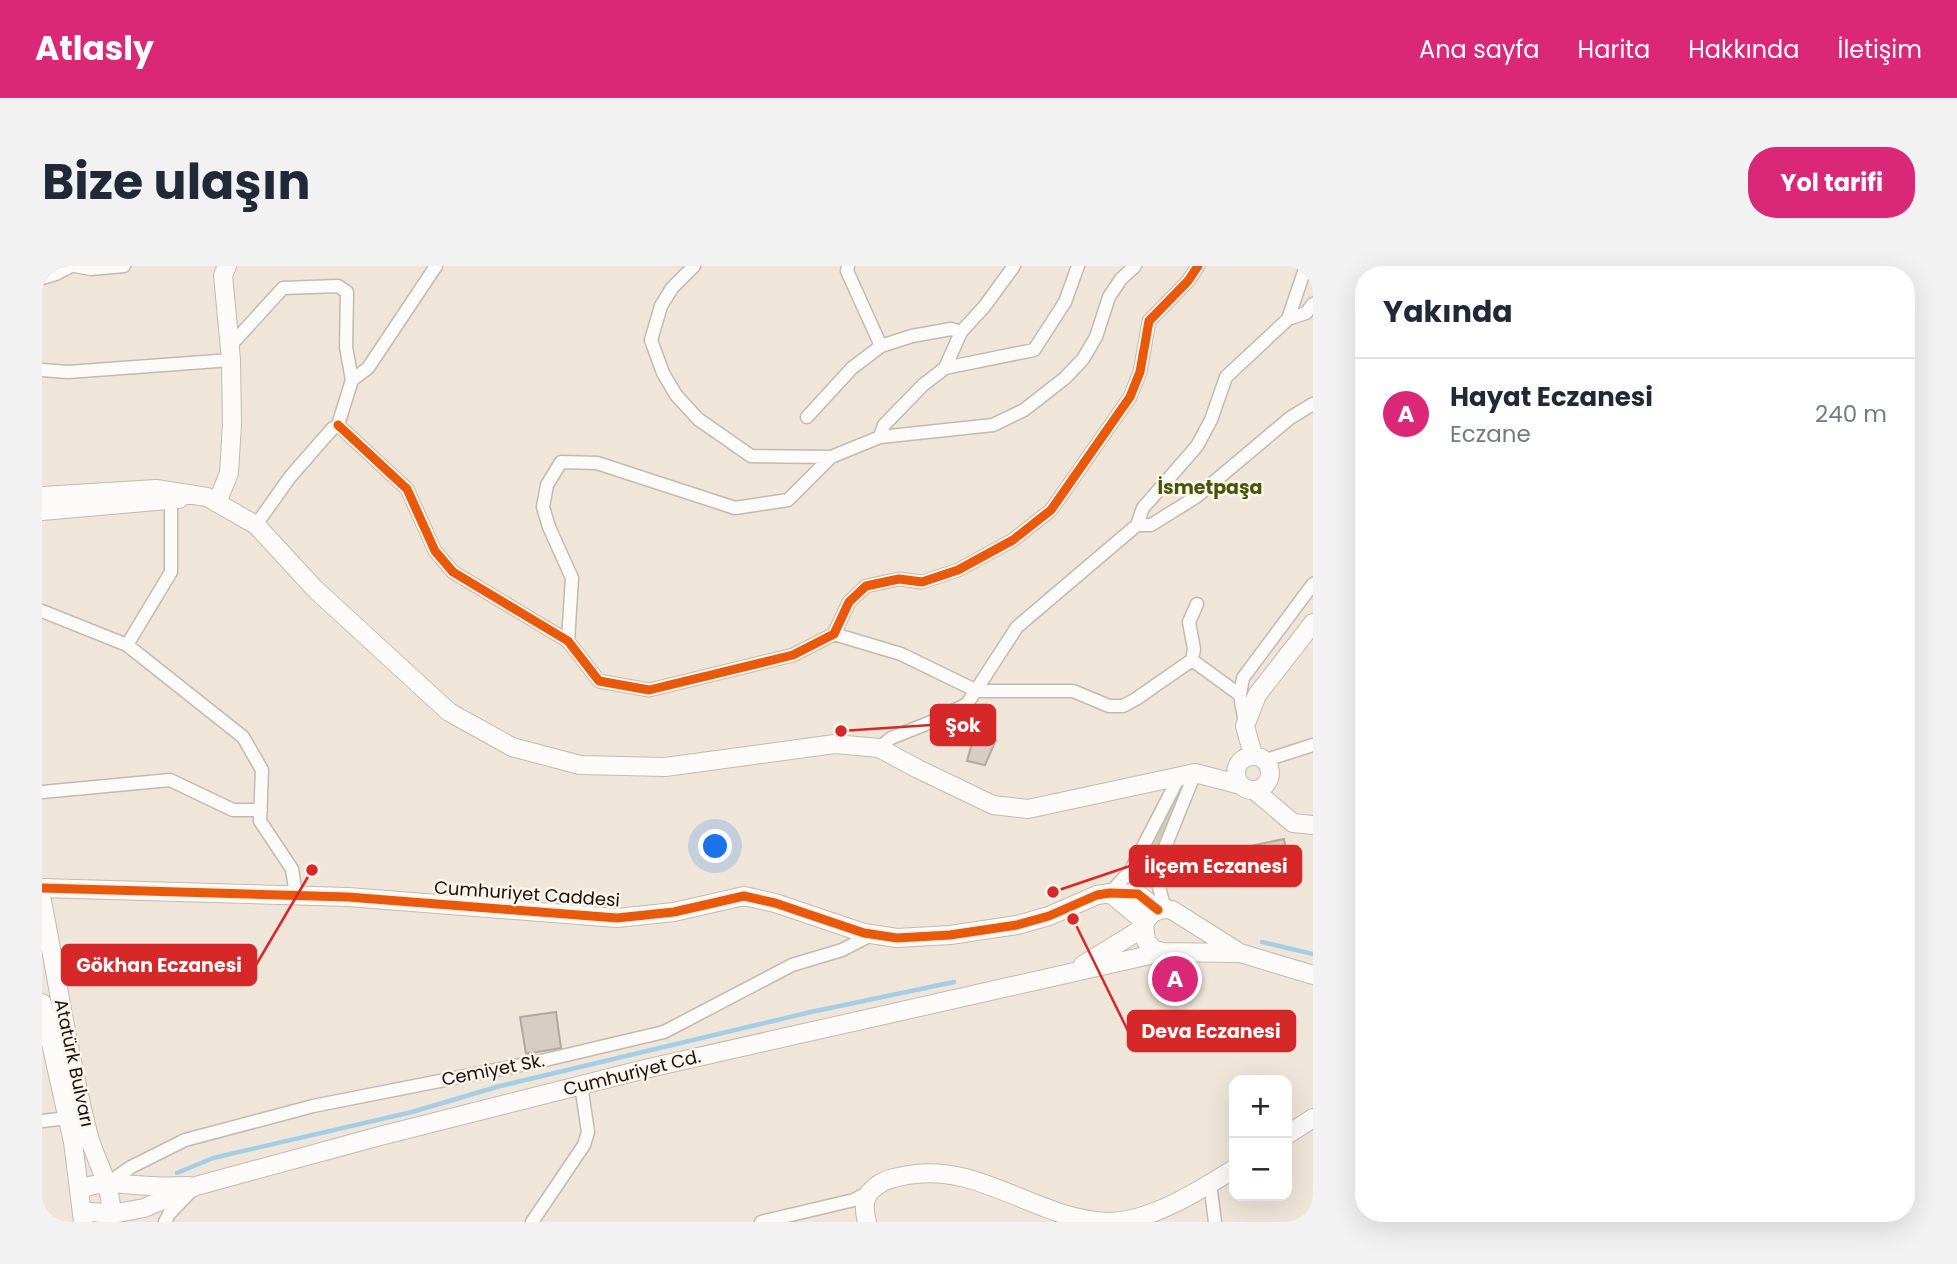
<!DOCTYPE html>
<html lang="tr">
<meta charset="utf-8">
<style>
body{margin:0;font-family:Poppins,sans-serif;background:#f2f2f3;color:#1f2937}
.controls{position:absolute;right:21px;bottom:21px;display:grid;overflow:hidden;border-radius:14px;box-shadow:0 7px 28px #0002}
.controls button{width:63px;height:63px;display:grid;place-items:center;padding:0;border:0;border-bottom:2px solid #e0e1e3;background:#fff;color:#1f2937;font:35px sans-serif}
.you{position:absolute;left:674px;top:581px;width:24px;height:24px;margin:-18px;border:5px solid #fff;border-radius:50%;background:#1a73e8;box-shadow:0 0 0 10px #1a73e833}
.badge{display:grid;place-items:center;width:46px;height:46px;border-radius:50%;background:#db2777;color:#fff;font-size:23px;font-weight:700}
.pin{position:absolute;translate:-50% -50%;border:4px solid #fff;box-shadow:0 2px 7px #0006}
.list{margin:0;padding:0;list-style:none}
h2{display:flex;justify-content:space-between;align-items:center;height:91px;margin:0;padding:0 28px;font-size:30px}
h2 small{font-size:23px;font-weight:400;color:#747a83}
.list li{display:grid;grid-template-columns:46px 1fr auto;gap:21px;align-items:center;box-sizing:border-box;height:112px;padding:0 28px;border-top:2px solid #e0e1e3}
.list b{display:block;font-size:26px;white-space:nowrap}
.list p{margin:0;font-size:23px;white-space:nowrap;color:#747a83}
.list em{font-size:23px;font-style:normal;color:#747a83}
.map{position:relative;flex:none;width:1271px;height:956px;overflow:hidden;border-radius:28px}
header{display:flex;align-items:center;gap:42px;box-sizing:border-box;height:98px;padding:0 35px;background:#db2777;color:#fff}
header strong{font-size:33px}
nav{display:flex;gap:38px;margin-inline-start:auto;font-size:24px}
.intro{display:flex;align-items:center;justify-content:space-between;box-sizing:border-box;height:168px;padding:0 42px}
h1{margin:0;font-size:49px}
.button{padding:18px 32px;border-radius:28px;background:#db2777;color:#fff;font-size:24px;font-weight:700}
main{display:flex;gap:42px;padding:0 42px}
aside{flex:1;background:#fff;border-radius:28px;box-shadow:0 7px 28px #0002}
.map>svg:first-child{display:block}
.green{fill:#cdcfb1}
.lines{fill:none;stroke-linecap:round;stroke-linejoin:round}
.stream{stroke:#a4cee6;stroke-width:4.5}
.building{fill:#d6cdc4;stroke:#b1a89f;stroke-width:2}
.street-casing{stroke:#c2bab0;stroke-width:15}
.secondary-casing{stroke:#c2bab0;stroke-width:20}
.street{stroke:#fdfbf9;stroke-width:12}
.secondary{stroke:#fdfbf9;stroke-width:18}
.cycleway-casing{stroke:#fdf4ec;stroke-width:13}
.cycleway{stroke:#e8590c;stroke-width:9}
.labels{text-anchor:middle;stroke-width:5;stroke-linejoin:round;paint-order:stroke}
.street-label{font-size:18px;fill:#19120b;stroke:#fdf4ec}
.neighbourhood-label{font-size:19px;font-weight:bold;fill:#42570a;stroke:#fdf4ec}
.leader{fill:none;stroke:#d62828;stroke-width:2.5}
.callout-dot{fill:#d62828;stroke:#fdf4ec;stroke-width:2.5}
.callout{fill:#d62828;stroke:#d62828;stroke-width:2.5}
.callout-label{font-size:19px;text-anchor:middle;font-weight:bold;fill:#fff}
</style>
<header>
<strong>Atlasly</strong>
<nav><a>Ana sayfa</a><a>Harita</a><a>Hakkında</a><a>İletişim</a></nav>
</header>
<div class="intro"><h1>Bize ulaşın</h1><a class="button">Yol tarifi</a></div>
<main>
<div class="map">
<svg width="1271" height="956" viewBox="0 0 1271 956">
<rect width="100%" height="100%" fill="#f0e5d9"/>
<path class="green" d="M 1138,520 L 1142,520 L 1111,590 L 1102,621 L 1092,618 Z"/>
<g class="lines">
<path class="stream" d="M 1220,676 L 1271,688
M 135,907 L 171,892 L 370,846 L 458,820 L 769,746 L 912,716"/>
</g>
<path class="building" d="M 932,469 L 954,474 L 943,499 L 925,495 Z
M 1242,573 L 1248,607 L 1214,614 L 1208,580 Z
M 514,746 L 519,782 L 484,788 L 478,751 Z"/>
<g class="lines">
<defs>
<path id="street" d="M 33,0 L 49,3 L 82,0
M 652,0 L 630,22 L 619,40 L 609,74 L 621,107 L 634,129 L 656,153 L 709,190 L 789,191 L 838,171 L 951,159 L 982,144 L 1023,112 L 1041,93 L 1054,71 L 1067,31 L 1079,13 L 1093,0
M 806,0 L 805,5 L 839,80
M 0,12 L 14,8 L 29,0
M 1246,53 L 1264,0
M 188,80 L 241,22 L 296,20 L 305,26 L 304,81 L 310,114 L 296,159 L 290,163 L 248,211 L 214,259
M 903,102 L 919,66 L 942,41 L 972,0
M 0,104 L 26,106 L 189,94
M 310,114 L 326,102 L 394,0
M 765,151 L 810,102 L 839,80 L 870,70 L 909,63 L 919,66
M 296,159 L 365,223 L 393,285 L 411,306 L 526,375 L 557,415 L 607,424 L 751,389 L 792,368 L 807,336 L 824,320 L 857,313 L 880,316 L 916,304 L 971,274 L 1009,244 L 1088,131 L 1098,106 L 1107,55 L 1146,15 L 1156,0
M 838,171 L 842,159 L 881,119 L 903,102 L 992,84 L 1023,36 L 1036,0
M 1095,259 L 1109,259 L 1154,231 L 1248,152 L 1271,138
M 0,345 L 85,379 L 201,471 L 220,504 L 218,555 L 250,603 L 254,629
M 792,368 L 859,388 L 935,425 L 1031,425 L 1067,440 L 1081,440 L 1094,433 L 1150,394 L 1198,429
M 526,375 L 530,312 L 507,261 L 501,241 L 505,219 L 519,196 L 555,197 L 693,242 L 746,234 L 789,191
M 85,379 L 129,306 L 129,234
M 1150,394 L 1152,383 L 1147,356 L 1155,338
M 1203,458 L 1198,429 L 1201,412 L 1271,318
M 837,482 L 849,472 L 889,456 L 925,438 L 975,361 L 1095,259 L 1101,242 L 1155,180 L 1169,154 L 1184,111 L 1246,53 L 1264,47 L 1271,38
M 1224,494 L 1271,479
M 0,526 L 128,514 L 191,544 L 219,544
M 1068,627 L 1089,604 L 1137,511
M 1123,643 L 1115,614 L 1115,601 L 1153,507
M 0,855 L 25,852
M 66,917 L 89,901 L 143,874 L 271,840 L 499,795 L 622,766 L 750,699 L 800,684 L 829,669
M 1168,917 L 1173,956
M 123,956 L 127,948 L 149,925
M 490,956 L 542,879 L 546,866 L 539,819
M 719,956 L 812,934 L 828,925"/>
<path id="secondary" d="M 0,230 L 114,223 L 165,231 L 214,259 L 273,323 L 407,446 L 470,481 L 538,499 L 623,501 L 793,478 L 837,482 L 876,503 L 951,539 L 986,543 L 1153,507 L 1199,519
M 175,237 L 187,207 L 190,158 L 189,94 L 181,9 L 185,0
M 0,245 L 137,233
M 1211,489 L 1203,460 L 1215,429 L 1271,357
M1194 507a17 17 0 1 1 34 0a17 17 0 1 1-34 0Z
M 1212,524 L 1251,557 L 1271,559
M 0,622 L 306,631 L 575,652 L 632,646 L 702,630 L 733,637 L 822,667 L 855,672 L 908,669 L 975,659 L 1007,650 L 1055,629 L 1068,627 L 1096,628 L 1116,644
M 1068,627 L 1103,656
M 0,635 C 15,711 26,788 45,863 C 52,896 74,921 68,956
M 1198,687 L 1121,686 L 1111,683 L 1104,675 L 1102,659 C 1107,646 1117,641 1130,644 L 1198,687 L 1271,709
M 1041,699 L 1101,662
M 0,737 L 31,876 L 41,956
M 1245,869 L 1271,852
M 37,924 C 60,913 83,919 108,920 C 121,921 134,920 147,920
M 40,945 L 70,948 L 102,942 L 154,920 L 338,870 L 603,803 L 1121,686
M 825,956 C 821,940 821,929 836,919 C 844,913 855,911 866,909 C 937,896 996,954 1066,956 C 1108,956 1157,925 1192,903"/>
</defs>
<use href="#street" class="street-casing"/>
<use href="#secondary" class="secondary-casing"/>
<use href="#street" class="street"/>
<use href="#secondary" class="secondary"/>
<defs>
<path id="cycleway" d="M 296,159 L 365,223 L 393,285 L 411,306 L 526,375 L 557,415 L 607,424 L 751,389 L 792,368 L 807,336 L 824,320 L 857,313 L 880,316 L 916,304 L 971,274 L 1009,244 L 1088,131 L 1098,106 L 1107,55 L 1146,15 L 1156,0
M 0,622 L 306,631 L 575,652 L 632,646 L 702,630 L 733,637 L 822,667 L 855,672 L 908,669 L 975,659 L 1007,650 L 1055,629 L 1068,627 L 1096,628 L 1116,644"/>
</defs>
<use href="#cycleway" class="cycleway-casing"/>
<use href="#cycleway" class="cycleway"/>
</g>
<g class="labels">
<g class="street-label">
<text transform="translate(485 628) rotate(4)" y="6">Cumhuriyet Caddesi</text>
<text transform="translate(32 797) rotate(78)" y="6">Atatürk Bulvarı</text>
<text transform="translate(451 804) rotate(-11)" y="6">Cemiyet Sk.</text>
<text transform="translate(590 807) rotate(-14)" y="6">Cumhuriyet Cd.</text>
</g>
<g class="neighbourhood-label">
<text x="1168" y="228">İsmetpaşa</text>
</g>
</g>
<path class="leader" d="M799 465L889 459M1011 626L1088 600M270 604L214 699M1031 653L1086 765"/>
<g class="callout-dot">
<circle cx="799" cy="465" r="7"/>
<circle cx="1011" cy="626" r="7"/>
<circle cx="270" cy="604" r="7"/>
<circle cx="1031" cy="653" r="7"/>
</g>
<g class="callout">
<rect x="889" y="439" width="64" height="40" rx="7"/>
<rect x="1088" y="580" width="171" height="40" rx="7"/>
<rect x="20" y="679" width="194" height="40" rx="7"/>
<rect x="1086" y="745" width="167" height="40" rx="7"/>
</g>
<g class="callout-label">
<text x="921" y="466">Şok</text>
<text x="1174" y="607">İlçem Eczanesi</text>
<text x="117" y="706">Gökhan Eczanesi</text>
<text x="1169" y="772">Deva Eczanesi</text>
</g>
</svg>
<div class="controls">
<button>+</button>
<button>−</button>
</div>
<div class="you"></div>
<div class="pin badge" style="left:1133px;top:713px">A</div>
</div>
<aside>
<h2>Yakında<small></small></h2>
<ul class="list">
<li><span class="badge">A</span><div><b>Hayat Eczanesi</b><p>Eczane</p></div><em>240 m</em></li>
</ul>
</aside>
</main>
